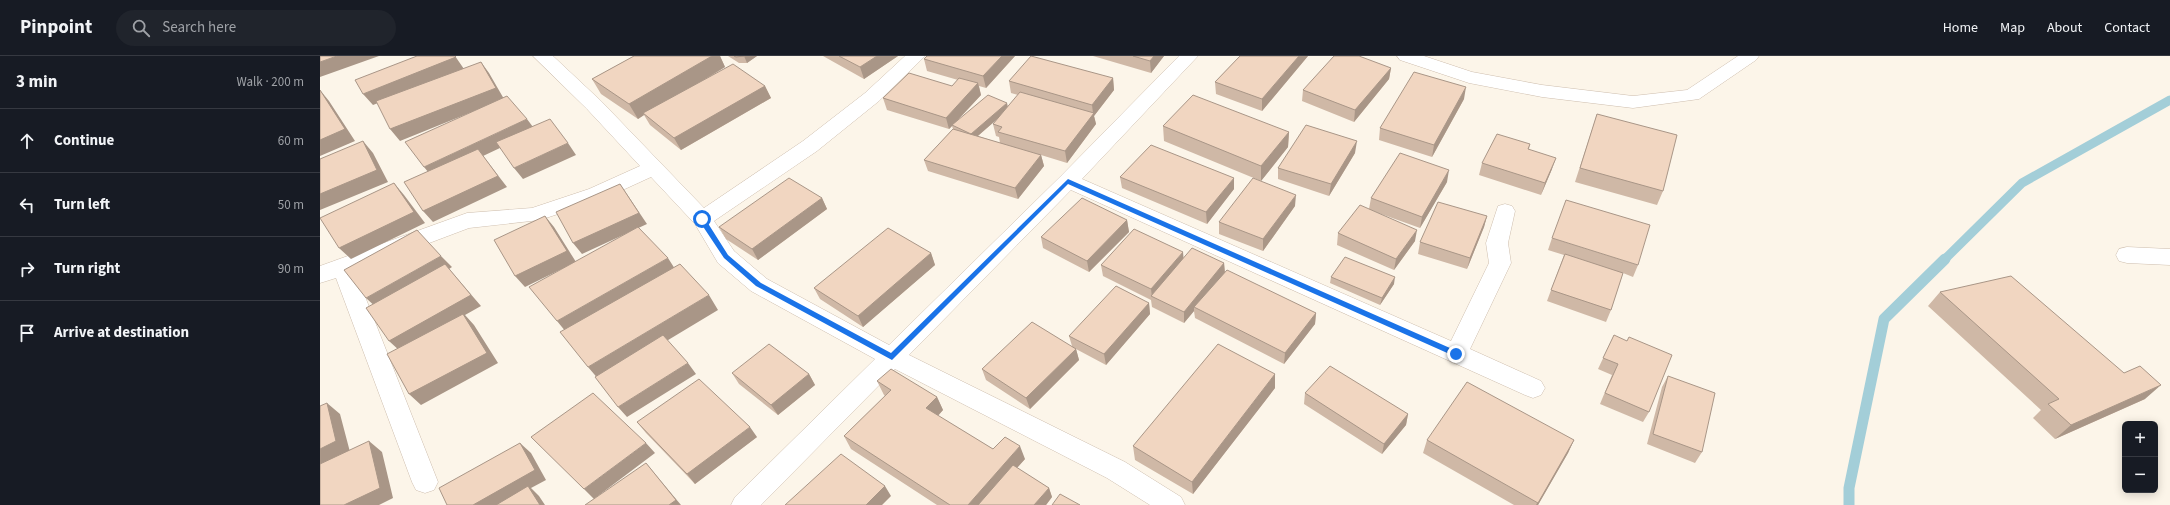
<!DOCTYPE html>
<meta charset="utf-8">
<style>
body{margin:0;font-family:"Source Sans 3",sans-serif;background:#20242c;color:#f1f3f6}
.controls{position:absolute;right:12px;bottom:12px;display:grid;overflow:hidden;border-radius:6px;box-shadow:0 2px 10px #0003}
.controls button{width:36px;height:36px;display:grid;place-items:center;padding:0;border:0;border-bottom:1px solid #363941;background:#171b24;color:#f1f3f6;font:20px sans-serif}
.stop{position:absolute;width:12px;height:12px;margin:-9px;border:3px solid #1a73e8;border-radius:50%;background:#fff}
.stop.end{background:#1a73e8;border-color:#fff;box-shadow:0 1px 4px #0008}
.list{margin:0;padding:0;list-style:none}
h2{display:flex;justify-content:space-between;align-items:center;height:52px;margin:0;padding:0 16px;font-size:17px}
h2 small{font-size:13px;font-weight:400;color:#9ea1a6}
.list li{display:grid;grid-template-columns:26px 1fr auto;gap:12px;align-items:center;box-sizing:border-box;height:64px;padding:0 16px;border-top:1px solid #363941}
.list b{display:block;font-size:15px;white-space:nowrap}
.list em{font-size:13px;font-style:normal;color:#9ea1a6}
.icon{flex:none;width:22px;height:22px;fill:none;stroke:currentColor;stroke-width:2;stroke-linecap:round;stroke-linejoin:round}
.map{position:relative;flex:none;width:1850px;height:449px;overflow:hidden}
header{display:flex;align-items:center;gap:24px;box-sizing:border-box;height:56px;padding:0 20px;background:#171b24;border-bottom:1px solid #363941}
header strong{font-size:19px}
nav{display:flex;gap:22px;margin-inline-start:auto;font-size:14px}
.search{width:280px;height:36px;background:#20242c;display:flex;align-items:center;gap:10px;box-sizing:border-box;padding:0 14px;border-radius:22px;color:#9ea1a6;font-size:15px}
main{display:flex}
aside{flex:1;background:#171b24}
.map>svg:first-child{display:block}
.lines{fill:none;stroke-linecap:round;stroke-linejoin:round}
.stream-far1{stroke:#a3ced8;stroke-width:9}
.stream{stroke:#a3ced8;stroke-width:11}
.minor-casing{stroke:#cebeae;stroke-width:1}
.minor{fill:#fff;fill-rule:evenodd}
.wall{fill:#cfb8a6;fill-rule:evenodd}
.shaded-wall{fill:#a99687}
.building{fill:#f1d6c1;stroke:#a99687}
.route{fill:#1a73e8}
</style>
<header>
<strong>Pinpoint</strong>
<div class="search"><svg class="icon" aria-label="search" viewBox="0 0 24 24"><circle cx="10" cy="10" r="6"/><path d="M15 15l6 6"/></svg>Search here</div>
<nav><a>Home</a><a>Map</a><a>About</a><a>Contact</a></nav>
</header>
<main>
<aside>
<h2>3 min<small>Walk · 200 m</small></h2>
<ul class="list">
<li><svg class="icon" aria-label="ahead" viewBox="0 0 24 24"><path d="M12 20V5M6 11l6-6 6 6"/></svg><div><b>Continue</b></div><em>60 m</em></li>
<li><svg class="icon" aria-label="left" viewBox="0 0 24 24"><path d="M17 20v-9H6M10 6l-5 5 5 5"/></svg><div><b>Turn left</b></div><em>50 m</em></li>
<li><svg class="icon" aria-label="right" viewBox="0 0 24 24"><path d="M7 20v-9h11M14 6l5 5-5 5"/></svg><div><b>Turn right</b></div><em>90 m</em></li>
<li><svg class="icon" aria-label="arrive" viewBox="0 0 24 24"><path d="M6 21V4h12l-3 4 3 4H6"/></svg><div><b>Arrive at destination</b></div></li>
</ul>
</aside>
<div class="map">
<svg width="1850" height="449" viewBox="0 0 1850 449">
<rect width="100%" height="100%" fill="#fcf5e9"/>
<g class="lines">
<path class="stream-far1" d="M 1624,204 L 1702,127 L 1850,44"/>
<path class="stream" d="M 1529,449 L 1529,432 L 1564,263 L 1625,203"/>
<defs>
<path id="minor" d="M 213,0 L 233,0 L 281,45 L 384,152 L 483,85 L 545,37 L 585,0 L 605,0 L 559,45 L 497,95 L 394,165 L 414,195 L 447,223 L 569,289 L 741,120 L 859,0 L 878,0 L 762,123 L 1131,285 L 1169,207 L 1166,187 L 1178,150 L 1185,148 L 1192,150 L 1195,155 L 1188,187 L 1191,207 L 1150,293 L 1221,325 L 1225,332 L 1221,339 L 1213,342 L 1205,339 L 751,134 L 589,299 L 805,406 L 861,441 L 865,449 L 830,449 L 787,422 L 575,313 L 441,449 L 411,449 L 415,441 L 555,303 L 431,235 L 398,207 L 375,168 L 331,121 L 283,143 L 220,164 L 149,172 L 35,215 L 118,426 L 114,434 L 105,437 L 96,434 L 92,426 L 16,222 L 0,227 L 0,210 L 147,157 L 212,152 L 269,133 L 320,110 L 267,53 Z
M 1077,0 L 1104,0 L 1152,16 L 1222,29 L 1313,40 L 1367,34 L 1418,0 L 1439,0 L 1436,4 L 1379,43 L 1313,52 L 1222,41 L 1149,27 L 1080,4 Z
M 1807,191 L 1850,193 L 1850,209 L 1807,207 L 1799,205 L 1796,199 L 1799,193 Z"/>
</defs>
<use href="#minor" class="minor-casing"/>
<use href="#minor" class="minor"/>
</g>
<path class="wall" d="M 314,0 L 400,0 L 405,11 L 391,20 L 445,30 L 451,42 L 361,94 L 330,69 L 324,59 L 318,63 L 281,38 L 272,23 Z
M 408,0 L 437,0 L 427,7 L 419,7 Z
M 503,0 L 578,0 L 544,23 Z
M 695,0 L 666,32 L 659,30 L 661,39 L 637,65 L 687,47 L 688,51 L 698,39 L 691,37 L 689,25 L 793,22 L 794,34 L 774,60 L 776,68 L 747,107 L 721,99 L 724,110 L 698,143 L 608,115 L 604,104 L 633,73 L 632,70 L 629,73 L 567,54 L 563,42 L 632,30 L 638,24 L 607,15 L 604,3 ZM 679,61 L 673,68 L 676,80 L 679,81 L 680,87 L 658,80 Z
M 773,0 L 844,0 L 831,17 Z
M 920,0 L 988,0 L 942,55 L 896,38 L 895,26 Z
M 1071,12 L 1069,23 L 1034,66 L 982,45 L 983,34 Z
M 1144,43 L 1112,101 L 1059,84 L 1060,72 Z
M 1277,58 L 1343,135 L 1337,149 L 1255,126 Z
M 843,70 L 969,76 L 968,91 L 941,125 L 844,85 Z
M 1210,88 L 1209,93 L 1232,113 L 1221,139 L 1159,119 L 1162,107 Z
M 1035,97 L 1009,140 L 958,123 L 958,112 Z
M 800,121 L 914,133 L 887,168 L 802,132 Z
M 1127,126 L 1100,172 L 1050,154 L 1095,185 L 1074,214 L 1017,189 L 1018,177 L 1049,153 L 1051,142 Z
M 502,142 L 507,153 L 438,204 L 406,183 L 399,171 Z
M 975,150 L 943,195 L 899,178 L 899,166 Z
M 1167,160 L 1164,171 L 1147,213 L 1098,198 L 1100,186 Z
M 807,164 L 809,176 L 769,216 L 723,192 L 721,181 Z
M 1232,182 L 1318,209 L 1313,221 L 1303,217 L 1291,254 L 1286,266 L 1227,245 L 1244,199 L 1228,194 Z
M 611,197 L 615,209 L 543,271 L 500,243 L 494,232 Z
M 864,202 L 904,207 L 905,216 L 996,257 L 995,268 L 964,308 L 875,262 L 874,255 L 864,267 L 832,251 L 831,244 L 783,220 L 781,209 Z
M 1011,221 L 1074,228 L 1060,249 L 1010,227 Z
M 1620,236 L 1825,343 L 1735,383 L 1713,362 L 1721,354 L 1608,250 Z
M 829,247 L 830,258 L 786,309 L 756,293 L 759,304 L 710,353 L 666,324 L 662,313 L 752,290 L 749,280 Z
M 1294,279 L 1329,356 L 1323,366 L 1280,348 L 1292,319 L 1278,313 Z
M 412,317 L 489,318 L 495,329 L 458,359 L 419,328 Z
M 955,318 L 955,332 L 873,438 L 815,404 L 813,390 Z
M 1348,320 L 1382,396 L 1375,407 L 1327,388 L 1342,331 Z
M 557,325 L 617,341 L 623,354 L 618,360 L 673,393 L 705,403 L 697,412 L 729,432 L 732,441 L 726,449 L 617,449 L 531,393 L 524,380 L 565,340 L 564,339 Z
M 985,337 L 1088,358 L 1086,369 L 1062,398 L 984,348 Z
M 317,366 L 437,381 L 375,428 L 326,377 Z
M 1107,384 L 1254,384 L 1248,397 L 1218,449 L 1194,449 L 1103,397 Z"/>
<path class="shaded-wall" d="M 17,0 L 59,0 L 0,21 L 0,6 Z
M 135,0 L 144,13 L 53,49 L 43,38 Z
M 392,0 L 400,0 L 405,11 L 325,59 L 323,57 L 324,59 L 318,63 L 309,48 Z
M 424,0 L 437,0 L 427,7 Z
M 557,0 L 578,0 L 544,23 L 540,11 Z
M 682,0 L 695,0 L 666,32 L 663,20 Z
M 834,0 L 844,0 L 831,17 L 830,5 Z
M 979,0 L 988,0 L 942,55 L 942,43 Z
M 161,6 L 169,17 L 184,43 L 80,85 L 70,73 Z
M 1071,12 L 1069,23 L 1034,66 L 1035,54 Z
M 793,22 L 794,34 L 774,60 L 776,68 L 747,107 L 745,95 L 773,57 L 772,49 Z
M 658,27 L 661,39 L 632,70 L 632,69 L 632,70 L 629,73 L 626,62 Z
M 445,30 L 451,42 L 361,94 L 354,82 Z
M 1146,31 L 1144,43 L 1112,101 L 1114,89 Z
M 0,34 L 9,45 L 35,85 L 0,100 Z
M 687,47 L 688,54 L 653,84 L 651,78 Z
M 207,63 L 216,75 L 163,100 L 187,131 L 113,166 L 103,155 L 114,123 L 104,111 Z
M 969,76 L 968,91 L 941,125 L 941,110 Z
M 43,85 L 53,97 L 68,126 L 0,154 L 0,138 Z
M 1037,85 L 1035,97 L 1009,140 L 1011,128 Z
M 248,87 L 256,99 L 203,123 L 194,112 Z
M 721,99 L 724,110 L 698,143 L 695,132 Z
M 1236,102 L 1232,113 L 1221,139 L 1225,127 Z
M 1129,114 L 1127,126 L 1100,172 L 1102,161 Z
M 914,122 L 914,133 L 887,168 L 886,156 Z
M 74,127 L 84,139 L 105,167 L 31,203 L 19,192 Z
M 300,128 L 327,168 L 262,198 L 253,187 Z
M 976,139 L 975,150 L 943,195 L 943,183 Z
M 502,142 L 507,153 L 438,204 L 432,193 Z
M 225,160 L 234,171 L 256,206 L 205,231 L 195,220 Z
M 1167,160 L 1164,171 L 1147,213 L 1150,202 Z
M 807,164 L 809,176 L 769,216 L 767,205 Z
M 1097,174 L 1095,185 L 1074,214 L 1076,203 Z
M 863,196 L 864,207 L 832,241 L 831,233 Z
M 611,197 L 615,209 L 543,271 L 538,260 Z
M 121,200 L 132,211 L 129,213 L 161,250 L 145,259 L 154,269 L 178,307 L 101,349 L 89,338 L 81,296 L 69,285 L 58,253 L 46,242 Z
M 348,202 L 355,213 L 246,276 L 237,265 Z
M 904,207 L 905,219 L 874,251 L 874,255 L 864,267 L 864,256 Z
M 1075,221 L 1074,228 L 1060,249 L 1062,242 Z
M 389,239 L 398,254 L 280,325 L 268,311 Z
M 829,247 L 830,258 L 786,309 L 784,298 Z
M 996,257 L 995,268 L 964,308 L 965,297 Z
M 756,293 L 759,304 L 710,353 L 706,342 Z
M 368,307 L 376,318 L 307,361 L 298,351 Z
M 489,318 L 495,329 L 458,359 L 451,349 Z
M 955,318 L 955,332 L 873,438 L 872,426 Z
M 1841,329 L 1825,343 L 1735,383 L 1751,369 Z
M 617,341 L 623,354 L 612,366 L 606,352 Z
M 7,347 L 20,358 L 30,396 L 0,410 L 0,393 Z
M 1088,358 L 1086,369 L 1062,398 L 1064,388 Z
M 430,371 L 437,381 L 375,428 L 367,418 Z
M 1254,384 L 1248,397 L 1218,449 L 1216,449 Z
M 49,385 L 62,396 L 73,442 L 59,449 L 24,449 Z
M 200,387 L 211,397 L 226,424 L 211,432 L 219,440 L 225,449 L 153,449 Z
M 326,387 L 335,397 L 274,443 L 264,433 Z
M 700,390 L 705,403 L 664,449 L 648,449 Z
M 326,407 L 335,418 L 361,449 L 349,449 Z
M 565,430 L 571,440 L 562,449 L 546,449 Z
M 729,432 L 732,441 L 726,449 L 714,449 Z"/>
<path class="building" d="M 0,0 L 17,0 L 0,6 Z
M 97,0 L 135,0 L 136,1 L 43,38 L 35,24 Z
M 314,0 L 392,0 L 309,48 L 272,23 Z
M 414,0 L 424,0 L 416,1 Z
M 519,0 L 557,0 L 540,11 Z
M 607,0 L 682,0 L 663,20 L 604,3 Z
M 711,0 L 793,22 L 772,49 L 689,25 Z
M 813,0 L 834,0 L 830,5 Z
M 920,0 L 979,0 L 942,43 L 895,26 Z
M 1014,0 L 1039,0 L 1071,12 L 1035,54 L 983,34 Z
M 161,6 L 176,32 L 70,73 L 56,45 Z
M 413,8 L 445,30 L 354,82 L 323,57 Z
M 1094,16 L 1146,31 L 1114,89 L 1060,72 Z
M 589,17 L 632,30 L 639,22 L 658,27 L 626,62 L 563,42 Z
M 0,34 L 25,73 L 0,84 Z
M 700,36 L 774,57 L 745,95 L 678,76 L 682,71 L 673,68 Z
M 668,39 L 687,47 L 651,78 L 632,69 Z
M 873,39 L 969,76 L 941,110 L 843,70 Z
M 187,40 L 207,63 L 104,111 L 85,86 Z
M 1277,58 L 1357,79 L 1343,135 L 1260,112 Z
M 230,63 L 248,87 L 194,112 L 176,86 Z
M 986,69 L 1037,85 L 1011,128 L 958,112 Z
M 633,73 L 721,99 L 695,132 L 604,104 Z
M 1177,78 L 1210,88 L 1208,93 L 1236,102 L 1225,127 L 1162,107 Z
M 43,85 L 57,114 L 0,138 L 0,103 Z
M 831,89 L 914,122 L 886,156 L 800,121 Z
M 158,93 L 178,120 L 103,155 L 84,126 Z
M 1080,97 L 1129,114 L 1102,161 L 1051,142 Z
M 469,122 L 502,142 L 432,193 L 399,171 Z
M 933,122 L 976,139 L 943,183 L 899,166 Z
M 74,127 L 94,156 L 19,192 L 0,162 Z
M 300,128 L 319,157 L 253,187 L 236,156 Z
M 762,142 L 807,164 L 767,205 L 721,181 Z
M 1246,144 L 1330,169 L 1318,209 L 1232,182 Z
M 1118,146 L 1167,160 L 1150,202 L 1100,186 Z
M 1040,149 L 1097,174 L 1076,203 L 1018,177 Z
M 225,160 L 247,195 L 195,220 L 174,184 Z
M 318,171 L 348,202 L 237,265 L 209,231 Z
M 568,172 L 611,197 L 538,260 L 494,232 Z
M 814,173 L 863,196 L 831,233 L 781,209 Z
M 97,174 L 121,200 L 46,242 L 24,214 Z
M 872,192 L 904,207 L 864,256 L 831,240 Z
M 1245,198 L 1303,217 L 1291,254 L 1231,234 Z
M 1025,201 L 1075,221 L 1062,242 L 1011,221 Z
M 125,208 L 151,239 L 69,285 L 46,252 Z
M 360,208 L 389,239 L 268,311 L 240,276 Z
M 907,214 L 996,257 L 965,297 L 874,251 Z
M 1691,220 L 1804,317 L 1820,310 L 1841,329 L 1751,369 L 1728,348 L 1739,343 L 1620,236 Z
M 796,230 L 829,247 L 784,298 L 749,280 Z
M 143,258 L 167,297 L 89,338 L 67,298 Z
M 712,266 L 756,293 L 706,342 L 662,313 Z
M 343,279 L 368,307 L 298,351 L 275,321 Z
M 1294,279 L 1307,285 L 1309,281 L 1352,299 L 1329,356 L 1285,337 L 1298,308 L 1283,302 Z
M 449,288 L 489,318 L 451,349 L 412,317 Z
M 898,288 L 955,318 L 872,426 L 813,390 Z
M 1010,310 L 1088,358 L 1064,388 L 985,337 Z
M 571,313 L 617,341 L 606,352 L 673,393 L 685,381 L 700,390 L 648,449 L 630,449 L 524,380 L 571,334 L 557,325 Z
M 1348,320 L 1395,337 L 1382,396 L 1333,378 Z
M 379,323 L 430,371 L 367,418 L 317,366 Z
M 1147,326 L 1254,384 L 1218,447 L 1107,384 Z
M 273,337 L 326,387 L 264,433 L 211,381 Z
M 7,347 L 16,385 L 0,393 L 0,350 Z
M 49,385 L 60,432 L 24,449 L 0,449 L 0,408 Z
M 200,387 L 215,414 L 153,449 L 127,449 L 119,432 Z
M 521,398 L 565,430 L 546,449 L 465,449 Z
M 326,407 L 356,444 L 349,449 L 265,449 Z
M 693,409 L 729,432 L 714,449 L 658,449 Z
M 208,430 L 220,449 L 176,449 Z
M 740,438 L 760,449 L 732,449 Z"/>
<path class="route" d="M 748,123 L 1139,296 L 1140,298 L 1136,301 L 1134,300 L 748,128 L 572,304 L 436,230 L 404,202 L 378,163 L 384,161 L 408,199 L 441,227 L 571,297 Z"/>
</svg>
<div class="controls">
<button>+</button>
<button>−</button>
</div>
<div class="stop" style="left:382px;top:163px"></div>
<div class="stop end" style="left:1136px;top:298px"></div>
</div>
</main>
